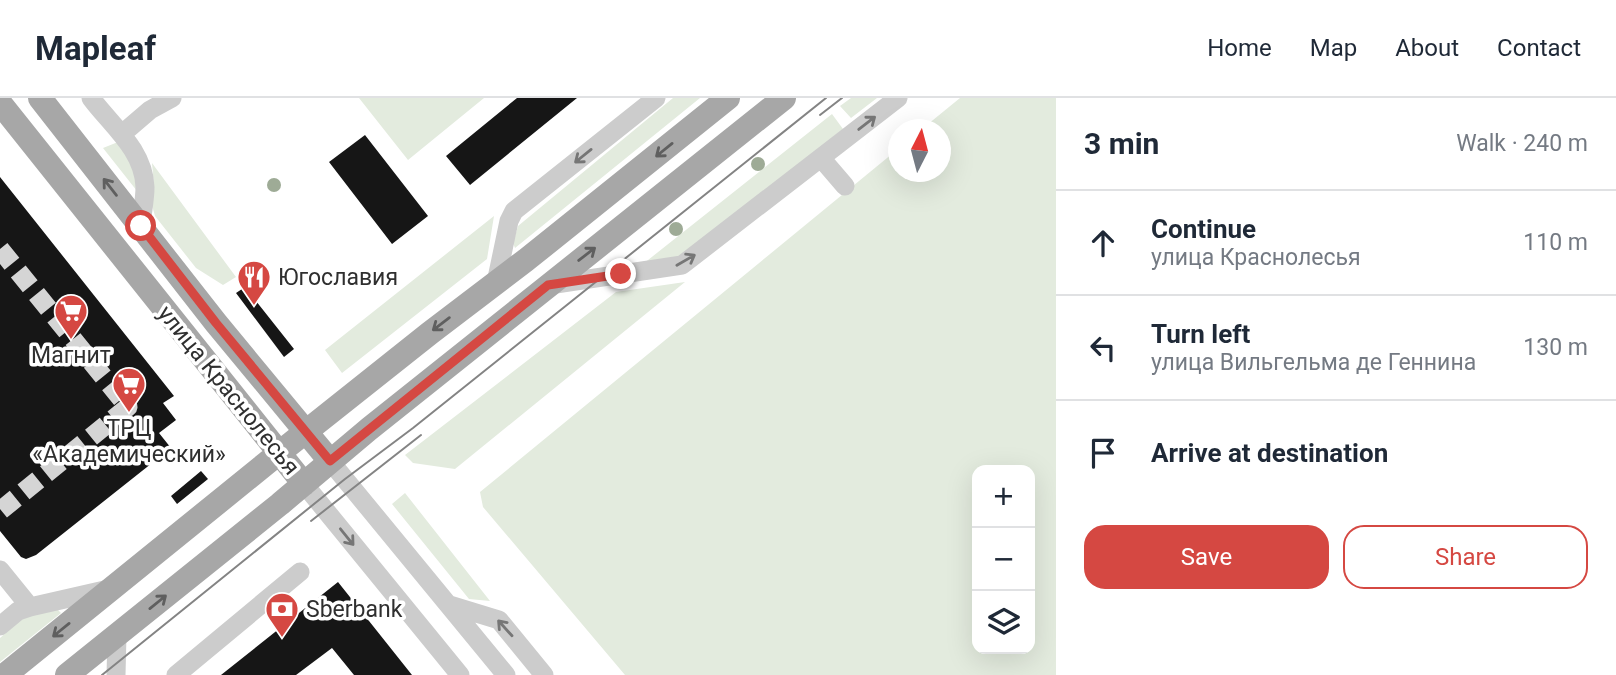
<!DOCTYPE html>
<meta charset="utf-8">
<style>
body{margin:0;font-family:Roboto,sans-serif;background:#f2f2f3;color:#1f2937}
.controls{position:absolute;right:21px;bottom:21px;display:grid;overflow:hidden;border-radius:14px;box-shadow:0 7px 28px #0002}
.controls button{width:63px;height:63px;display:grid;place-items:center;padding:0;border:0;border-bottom:2px solid #e0e1e3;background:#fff;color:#1f2937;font:35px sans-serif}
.compass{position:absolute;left:888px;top:21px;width:63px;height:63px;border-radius:50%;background:#fff;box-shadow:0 7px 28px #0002;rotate:6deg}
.stop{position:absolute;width:21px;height:21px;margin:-16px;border:5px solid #d54842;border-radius:50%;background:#fff}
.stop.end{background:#d54842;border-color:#fff;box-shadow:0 2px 7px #0008}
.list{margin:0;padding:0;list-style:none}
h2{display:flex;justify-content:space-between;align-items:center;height:91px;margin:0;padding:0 28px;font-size:30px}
h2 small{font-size:23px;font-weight:400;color:#747a83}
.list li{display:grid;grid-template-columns:46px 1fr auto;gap:21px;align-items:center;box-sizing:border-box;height:105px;padding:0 28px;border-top:2px solid #e0e1e3}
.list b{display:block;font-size:26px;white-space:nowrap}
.list p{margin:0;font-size:23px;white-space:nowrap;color:#747a83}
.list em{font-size:23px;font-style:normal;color:#747a83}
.actions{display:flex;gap:14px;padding:21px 28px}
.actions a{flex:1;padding:16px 0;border:2px solid #d54842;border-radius:21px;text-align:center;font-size:24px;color:#d54842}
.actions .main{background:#d54842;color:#fff}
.icon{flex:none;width:38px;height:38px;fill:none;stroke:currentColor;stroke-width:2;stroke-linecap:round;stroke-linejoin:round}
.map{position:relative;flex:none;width:1056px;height:577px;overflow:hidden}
header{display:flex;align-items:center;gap:42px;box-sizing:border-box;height:98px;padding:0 35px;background:#fff;border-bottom:2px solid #e0e1e3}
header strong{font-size:33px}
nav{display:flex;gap:38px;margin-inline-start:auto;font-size:24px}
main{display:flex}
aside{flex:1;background:#fff}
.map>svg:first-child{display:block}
.green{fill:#e3ebde;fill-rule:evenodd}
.building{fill:#161616}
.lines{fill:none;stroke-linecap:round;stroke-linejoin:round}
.minor-tunnel{stroke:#d5d5d5;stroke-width:19;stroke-dasharray:19 10;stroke-linecap:butt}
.minor{stroke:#ccc;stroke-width:19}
.major{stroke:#a7a7a7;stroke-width:24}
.tram{stroke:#848484;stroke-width:2}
.tree{fill:#9eab96}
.oneway{stroke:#767676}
.oneway2{stroke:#5f5f5f}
.route{stroke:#d54842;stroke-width:9}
.labels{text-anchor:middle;stroke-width:7;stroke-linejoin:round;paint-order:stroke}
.poi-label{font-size:23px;fill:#2f2f2f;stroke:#fff;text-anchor:start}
.street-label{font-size:23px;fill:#2f2f2f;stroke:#fff}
</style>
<header>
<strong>Mapleaf</strong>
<nav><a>Home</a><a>Map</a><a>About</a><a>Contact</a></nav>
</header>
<main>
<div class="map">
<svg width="1056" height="577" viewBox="0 0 1056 577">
<rect width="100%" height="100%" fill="#fff"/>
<path class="green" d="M 359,0 L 484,0 L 408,62 Z
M 673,0 L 700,0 L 515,150 L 513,145 L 518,128 Z
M 851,0 L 877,0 L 851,20 L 840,8 Z
M 960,0 L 1056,0 L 1056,577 L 625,577 L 483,409 L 480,394 L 898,51 L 898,74 L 940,74 L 940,32 L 922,31 ZM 977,372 L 1030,372 L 1030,551 L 977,551 Z
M 832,16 L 843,31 L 685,158 L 643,166 Z
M 118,44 L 135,64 L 137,93 L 103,50 Z
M 152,65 L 236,179 L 223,187 L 196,170 L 155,118 L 151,104 L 154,87 Z
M 494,118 L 487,161 L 342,275 L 325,252 Z
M 685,184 L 455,371 L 413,365 L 405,357 L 616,194 Z
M 405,395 L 490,503 L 469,501 L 392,406 Z
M 57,511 L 61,515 L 0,564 L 0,540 L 24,519 Z"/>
<path class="building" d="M 517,0 L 577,0 L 470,87 L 446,58 Z
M 365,37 L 428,118 L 392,146 L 329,64 Z
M 0,79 L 174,298 L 163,305 L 176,322 L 159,335 L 171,350 L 36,457 L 26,461 L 21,459 L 0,433 Z
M 245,189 L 294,251 L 284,259 L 236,195 Z
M 201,373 L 208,381 L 177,406 L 171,398 Z
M 338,484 L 412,577 L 354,577 L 332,550 L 296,577 L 221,577 Z"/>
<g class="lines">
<path class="minor-tunnel" d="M 0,151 L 128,309 L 0,413"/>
<path class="minor" d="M 91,0 C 111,27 144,52 145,89 C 145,102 142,115 141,128
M 122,36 L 150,12 L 172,0
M 821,60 L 845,88
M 496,185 L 509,123 L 514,113 L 656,0
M 549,187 L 682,167 L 898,0
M 330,363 L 506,577
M 304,386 L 460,577
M 0,472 L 30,509
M 450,507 L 499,522 L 544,577
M 0,528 L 18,513 L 30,509 L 109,491
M 116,577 L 117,537
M 176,577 L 300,474"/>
<path class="major" d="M 40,0 L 216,225 L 330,363
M 0,5 L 304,386
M 5,577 L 279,355 L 430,235 L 526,162 L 728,0
M 67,577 L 280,406 L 369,331 L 784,0"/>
<path class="tram" d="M 820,17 L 842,0
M 311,423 L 421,337
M 102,577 L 345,381 L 413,330 L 826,0"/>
</g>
<g class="tree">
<circle cx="758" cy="66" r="7"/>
<circle cx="274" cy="87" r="7"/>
<circle cx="676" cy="131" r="7"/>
</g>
<defs><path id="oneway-shaft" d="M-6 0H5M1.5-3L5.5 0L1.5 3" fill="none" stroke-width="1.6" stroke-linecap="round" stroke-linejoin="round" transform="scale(1.75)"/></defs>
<g class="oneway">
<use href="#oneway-shaft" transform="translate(867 25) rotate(-38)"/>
<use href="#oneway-shaft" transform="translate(583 58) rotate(141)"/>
<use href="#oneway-shaft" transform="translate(686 162) rotate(-30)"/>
<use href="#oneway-shaft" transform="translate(347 439) rotate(51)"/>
<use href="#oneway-shaft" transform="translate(505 530) rotate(-132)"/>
</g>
<g class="oneway2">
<use href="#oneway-shaft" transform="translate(664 52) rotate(141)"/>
<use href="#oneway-shaft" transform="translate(110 89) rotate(-128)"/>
<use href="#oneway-shaft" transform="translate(587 156) rotate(-38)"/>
<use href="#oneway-shaft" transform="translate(441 226) rotate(143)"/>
<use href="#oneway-shaft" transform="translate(158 504) rotate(-39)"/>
<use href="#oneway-shaft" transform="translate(61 532) rotate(141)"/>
</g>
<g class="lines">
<path class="route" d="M 141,128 L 216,225 L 330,363 L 548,187 L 621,176"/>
</g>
<defs>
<symbol id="restaurant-pin" viewBox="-11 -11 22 30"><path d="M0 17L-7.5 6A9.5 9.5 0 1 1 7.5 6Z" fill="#d54842" stroke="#fff"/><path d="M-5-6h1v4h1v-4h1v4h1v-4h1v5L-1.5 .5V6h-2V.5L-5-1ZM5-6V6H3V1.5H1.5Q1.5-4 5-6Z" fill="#fff"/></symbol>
<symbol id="supermarket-pin" viewBox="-11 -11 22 30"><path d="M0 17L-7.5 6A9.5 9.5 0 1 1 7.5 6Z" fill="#d54842" stroke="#fff"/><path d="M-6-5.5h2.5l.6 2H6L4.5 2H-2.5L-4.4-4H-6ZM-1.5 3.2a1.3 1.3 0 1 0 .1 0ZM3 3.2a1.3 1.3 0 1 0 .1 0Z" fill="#fff"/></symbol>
<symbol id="bank-pin" viewBox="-11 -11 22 30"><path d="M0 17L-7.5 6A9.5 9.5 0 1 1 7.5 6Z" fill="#d54842" stroke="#fff"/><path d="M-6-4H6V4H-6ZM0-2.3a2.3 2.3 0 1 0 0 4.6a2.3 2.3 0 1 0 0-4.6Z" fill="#fff"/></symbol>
</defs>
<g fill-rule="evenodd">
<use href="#restaurant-pin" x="235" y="160" width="38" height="52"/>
<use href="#supermarket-pin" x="52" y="194" width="38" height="52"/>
<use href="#supermarket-pin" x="110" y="267" width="38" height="52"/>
<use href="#bank-pin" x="263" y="492" width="38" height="52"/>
</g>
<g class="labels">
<g class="poi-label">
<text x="278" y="187">Югославия</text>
<text x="71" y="265" text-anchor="middle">Магнит</text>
<text x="129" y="338" text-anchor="middle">ТРЦ<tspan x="129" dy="26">«Академический»</tspan></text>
<text x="306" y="519">Sberbank</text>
</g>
<g class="street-label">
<text transform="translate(229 292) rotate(51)" y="8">улица Краснолесья</text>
</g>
</g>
</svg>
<div class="controls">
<button>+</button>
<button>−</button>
<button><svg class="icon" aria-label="layers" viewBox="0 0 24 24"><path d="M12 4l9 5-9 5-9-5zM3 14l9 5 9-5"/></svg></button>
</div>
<svg class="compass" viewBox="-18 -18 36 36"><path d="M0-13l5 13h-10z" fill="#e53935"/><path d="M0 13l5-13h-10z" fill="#747a83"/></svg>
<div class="stop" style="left:141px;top:128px"></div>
<div class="stop end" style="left:621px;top:176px"></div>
</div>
<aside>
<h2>3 min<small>Walk · 240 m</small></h2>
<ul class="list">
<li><svg class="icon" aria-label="ahead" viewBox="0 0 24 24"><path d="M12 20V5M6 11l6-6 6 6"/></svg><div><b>Continue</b><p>улица Краснолесья</p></div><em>110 m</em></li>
<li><svg class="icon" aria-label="left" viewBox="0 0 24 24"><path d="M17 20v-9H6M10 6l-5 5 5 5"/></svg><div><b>Turn left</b><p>улица Вильгельма де Геннина</p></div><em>130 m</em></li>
<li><svg class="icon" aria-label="arrive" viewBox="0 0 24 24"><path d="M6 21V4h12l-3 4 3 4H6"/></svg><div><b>Arrive at destination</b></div></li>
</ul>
<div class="actions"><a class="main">Save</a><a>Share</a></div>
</aside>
</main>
